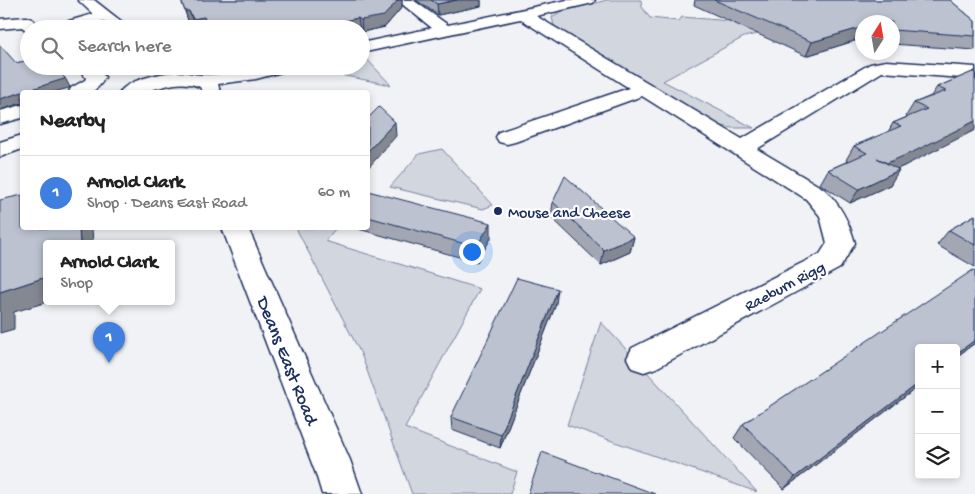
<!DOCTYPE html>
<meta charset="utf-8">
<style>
body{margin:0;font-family:"Gochi Hand",sans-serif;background:#f6f6f6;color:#222}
.controls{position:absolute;right:15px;bottom:15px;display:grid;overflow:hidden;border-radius:5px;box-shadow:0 2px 8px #0003}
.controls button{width:45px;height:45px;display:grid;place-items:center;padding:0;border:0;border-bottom:1px solid #e0e0e0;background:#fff;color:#222;font:25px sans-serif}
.compass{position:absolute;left:855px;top:15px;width:45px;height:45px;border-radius:50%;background:#fff;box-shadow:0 2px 8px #0003;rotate:11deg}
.you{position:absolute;left:471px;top:251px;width:18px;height:18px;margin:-12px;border:4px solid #fff;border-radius:50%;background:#1a73e8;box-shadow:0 0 0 8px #1a73e833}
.badge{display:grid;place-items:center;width:32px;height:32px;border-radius:50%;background:#1b2f5e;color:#fff;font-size:16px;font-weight:700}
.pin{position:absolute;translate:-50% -41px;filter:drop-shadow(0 1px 2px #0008)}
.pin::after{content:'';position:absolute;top:26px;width:18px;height:15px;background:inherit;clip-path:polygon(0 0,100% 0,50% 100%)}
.popup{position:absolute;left:43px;top:240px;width:132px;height:65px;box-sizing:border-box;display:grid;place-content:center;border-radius:5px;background:#fff;filter:drop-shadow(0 1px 4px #0005);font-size:16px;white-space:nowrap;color:#767676}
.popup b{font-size:19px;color:#222}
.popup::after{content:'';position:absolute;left:50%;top:100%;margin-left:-10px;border:10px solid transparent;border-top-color:#fff}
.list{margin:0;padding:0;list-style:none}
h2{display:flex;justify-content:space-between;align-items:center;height:65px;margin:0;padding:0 20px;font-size:21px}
h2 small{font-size:16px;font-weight:400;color:#767676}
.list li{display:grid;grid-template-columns:32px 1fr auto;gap:15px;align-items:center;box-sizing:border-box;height:75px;padding:0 20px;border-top:1px solid #e0e0e0}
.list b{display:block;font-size:19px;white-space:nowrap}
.list p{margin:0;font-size:16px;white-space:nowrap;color:#767676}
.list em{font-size:16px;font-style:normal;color:#767676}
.icon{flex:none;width:28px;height:28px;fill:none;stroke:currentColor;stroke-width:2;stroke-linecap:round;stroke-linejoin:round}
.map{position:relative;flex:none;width:975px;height:494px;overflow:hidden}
.search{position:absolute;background:#fff;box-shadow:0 2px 8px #0003;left:20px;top:20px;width:350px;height:55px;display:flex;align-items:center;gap:12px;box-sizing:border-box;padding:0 18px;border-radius:28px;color:#767676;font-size:19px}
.panel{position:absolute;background:#fff;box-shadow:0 2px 8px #0003;left:20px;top:90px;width:350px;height:140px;border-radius:5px}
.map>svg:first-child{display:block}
.green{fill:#d2d6df;stroke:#76829e}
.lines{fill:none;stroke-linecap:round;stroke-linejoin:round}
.minor-casing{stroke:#1b2f5e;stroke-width:3}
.minor{fill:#fff;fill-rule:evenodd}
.wall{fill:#a2a7b3;stroke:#1b2f5e}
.shaded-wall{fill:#848892;stroke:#1b2f5e}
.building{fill:#bcc2d0;stroke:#1b2f5e}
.poi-dot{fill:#1b2f5e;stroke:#fff;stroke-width:2}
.labels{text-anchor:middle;stroke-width:4.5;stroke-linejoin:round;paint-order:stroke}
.poi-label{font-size:16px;fill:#1b2f5e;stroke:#fff;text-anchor:start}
.street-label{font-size:16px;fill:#1b2f5e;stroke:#fff}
.near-street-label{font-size:19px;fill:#1b2f5e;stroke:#fff}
</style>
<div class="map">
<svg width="975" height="494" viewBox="0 0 975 494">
<rect width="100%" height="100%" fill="#f1f2f5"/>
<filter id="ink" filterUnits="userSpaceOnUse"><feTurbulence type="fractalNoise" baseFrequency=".02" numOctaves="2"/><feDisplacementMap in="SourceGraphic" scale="10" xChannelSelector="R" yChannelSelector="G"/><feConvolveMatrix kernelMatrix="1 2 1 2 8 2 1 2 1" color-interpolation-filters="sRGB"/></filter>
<g filter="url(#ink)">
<path class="green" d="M 607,0 L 641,0 L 642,7 L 650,18 L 679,21 L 682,17 L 805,27 L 775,30 L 744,37 L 663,81 L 754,128 L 732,128 L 713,124 L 554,26 L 552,17 L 560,12 Z
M 363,55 L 391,85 L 305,68 L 314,66 L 361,66 L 361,56 Z
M 442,149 L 493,205 L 483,209 L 390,187 L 419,154 Z
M 296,228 L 336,228 L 325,241 L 480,289 L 405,428 L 517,472 L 510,494 L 412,494 L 361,354 Z
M 601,322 L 757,492 L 567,425 Z"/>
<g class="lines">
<defs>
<path id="minor" d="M 78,0 L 94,0 L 131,29 L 113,29 L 103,21 L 76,29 L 50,29 L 52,26 L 93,14 Z
M 397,0 L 413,0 L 448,25 L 567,0 L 595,0 L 593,3 L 536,16 L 742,139 L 870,64 L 886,61 L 975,67 L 975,79 L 882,72 L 757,149 L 824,189 C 840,204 849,221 855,243 L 840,268 L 656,368 L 644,372 L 632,368 L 627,358 L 632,348 L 820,254 L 827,243 L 820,216 L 806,199 L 642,96 L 515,142 L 507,144 L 499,142 L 496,137 L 499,132 L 629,88 L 520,19 L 361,53 L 361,43 L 432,28 Z
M 26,17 L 32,19 L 42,29 L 29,29 L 29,33 L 22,27 L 0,29 L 0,19 Z
M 261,66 L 292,66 L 289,70 L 256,79 L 218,84 L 220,92 L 202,92 L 200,87 C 180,79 164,87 144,92 C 138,94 127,93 120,92 C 129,79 164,72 179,72 C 187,72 194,75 202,75 C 216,76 247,70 261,66 Z
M 91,67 L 98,69 L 105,77 C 95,96 88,92 69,92 L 71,88 L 85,80 L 86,78 L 82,73 L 84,69 Z
M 22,105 L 22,118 L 0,124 L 0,111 Z
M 22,135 L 22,149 L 0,157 L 0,142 Z
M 222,228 L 248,228 L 350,460 L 362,494 L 322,494 L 316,474 Z"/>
</defs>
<use href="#minor" class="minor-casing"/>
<use href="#minor" class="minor"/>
</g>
<path class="wall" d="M 181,0 L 402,0 L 402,7 L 385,27 L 362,32 L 361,31 L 361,29 L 196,29 L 193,22 L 189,23 Z
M 416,0 L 481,0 L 481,6 L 438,15 Z
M 695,0 L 950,0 L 975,21 L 975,50 L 892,44 L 892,22 L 862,22 L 862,42 L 854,41 L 806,56 L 694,5 Z
M 975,71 L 906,165 L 897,169 L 890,185 L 850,203 L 820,184 L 828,170 L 848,161 L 846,160 L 854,146 L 888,132 L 893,123 L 907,117 L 906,116 L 914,103 L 931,96 L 937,87 Z
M 368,191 L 491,238 L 477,262 L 355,228 L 368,228 Z
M 553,202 L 634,237 L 630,252 L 601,265 L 551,217 Z
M 975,215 L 975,267 L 937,245 L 949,230 Z
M 975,271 L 975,343 L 956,357 L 956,348 L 919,348 L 919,386 L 784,489 L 734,438 L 743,424 Z
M 556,304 L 500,448 L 452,430 L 451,417 Z"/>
<path class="shaded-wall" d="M 398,0 L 402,0 L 402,7 L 385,27 L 362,32 L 361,20 Z
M 457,0 L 481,0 L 481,6 L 438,15 L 437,4 Z
M 185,11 L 189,11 L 193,22 L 189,23 Z
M 204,17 L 208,29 L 196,29 L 193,19 Z
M 358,18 L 360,29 L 305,29 Z
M 860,28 L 854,41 L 806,56 L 812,42 Z
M 65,78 L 70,87 L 69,88 L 54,92 L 22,92 L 22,103 L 0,110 L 0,99 Z
M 975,121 L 975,130 L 906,165 L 878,178 L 887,163 Z
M 395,122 L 396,136 L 368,168 L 368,151 Z
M 899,170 L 890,185 L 850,203 L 859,189 Z
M 491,223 L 491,238 L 477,262 L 476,247 Z
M 79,228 L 92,228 L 93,244 L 80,244 Z
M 634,237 L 630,252 L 601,265 L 604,250 Z
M 46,277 L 46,302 L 47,302 L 14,312 L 14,329 L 0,333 L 0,292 Z
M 558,289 L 556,304 L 500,448 L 501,435 Z
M 975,340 L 975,343 L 956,357 L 956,354 Z
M 919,383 L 919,386 L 784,489 L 795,477 Z"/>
<path class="building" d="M 181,0 L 398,0 L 384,16 L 361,20 L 358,18 L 305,29 L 209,29 L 204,17 L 193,19 L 189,11 L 185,11 Z
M 431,0 L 457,0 L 437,4 Z
M 714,0 L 950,0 L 975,21 L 975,36 L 892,30 L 892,22 L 862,22 L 862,28 L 860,28 L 812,42 Z
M 0,45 L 16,63 L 29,60 L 29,66 L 53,66 L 65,78 L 64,79 L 0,99 Z
M 975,71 L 975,121 L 915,151 L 887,163 L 877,158 L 899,170 L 859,189 L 828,170 L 867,153 L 854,146 L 901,126 L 893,123 L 927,109 L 914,103 L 946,91 L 937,87 Z
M 379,107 L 395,122 L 368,151 L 368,118 Z
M 565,176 L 619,224 L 634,237 L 604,250 L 553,202 Z
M 368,191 L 491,223 L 476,247 L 368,217 Z
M 22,195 L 22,228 L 79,228 L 80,244 L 46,244 L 46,277 L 0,292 L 0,200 Z
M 975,215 L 975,245 L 949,230 Z
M 973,270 L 975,271 L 975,340 L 956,354 L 956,348 L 919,348 L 919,383 L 795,477 L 743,424 Z
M 517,278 L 558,289 L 501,435 L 451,417 Z
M 542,452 L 655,494 L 528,494 Z"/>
</g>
<circle class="poi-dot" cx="498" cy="211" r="5"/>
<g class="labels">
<g class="poi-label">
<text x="508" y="217">Mouse and Cheese</text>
</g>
<g class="street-label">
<text transform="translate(784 285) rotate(-28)" y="6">Raeburn Rigg</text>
</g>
<g class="near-street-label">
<text transform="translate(289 360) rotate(68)" y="7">Deans East Road</text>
</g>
</g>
</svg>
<div class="controls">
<button>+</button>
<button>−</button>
<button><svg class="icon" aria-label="layers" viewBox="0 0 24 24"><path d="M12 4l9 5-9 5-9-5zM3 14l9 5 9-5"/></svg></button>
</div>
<svg class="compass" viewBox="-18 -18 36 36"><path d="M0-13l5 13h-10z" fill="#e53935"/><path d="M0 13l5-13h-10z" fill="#767676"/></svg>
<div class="you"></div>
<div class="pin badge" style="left:109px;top:363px;background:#3f7fe0">1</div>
<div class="popup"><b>Arnold Clark</b>Shop</div>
<div class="search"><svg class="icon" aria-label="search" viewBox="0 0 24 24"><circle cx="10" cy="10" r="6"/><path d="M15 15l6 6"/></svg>Search here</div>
<section class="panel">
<h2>Nearby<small></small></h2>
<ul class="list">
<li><span class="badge" style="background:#3f7fe0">1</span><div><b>Arnold Clark</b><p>Shop · Deans East Road</p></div><em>60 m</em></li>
</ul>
</section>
</div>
